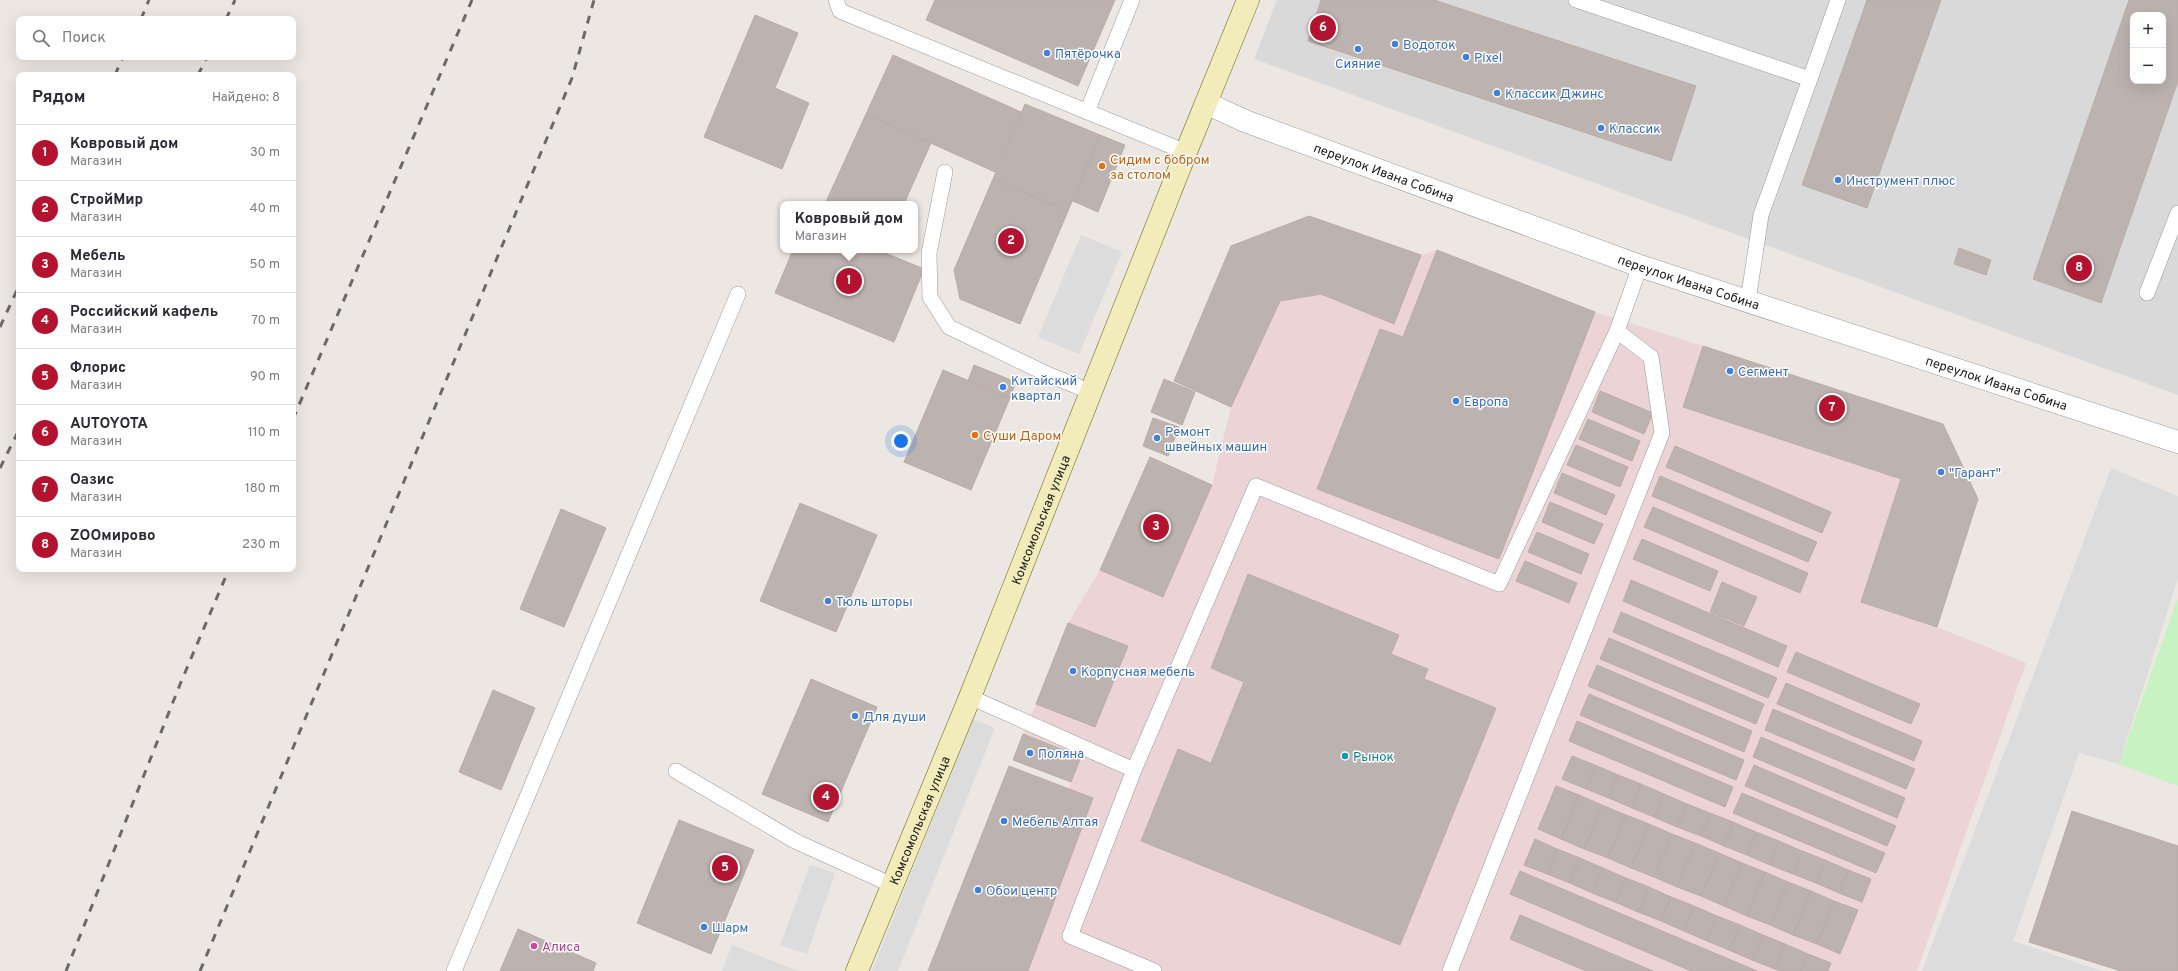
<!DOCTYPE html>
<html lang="ru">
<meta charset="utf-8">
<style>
body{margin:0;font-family:Overpass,sans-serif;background:#f7f7f7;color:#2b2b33}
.controls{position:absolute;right:12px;top:12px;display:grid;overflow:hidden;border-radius:8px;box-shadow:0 4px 16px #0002}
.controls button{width:36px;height:36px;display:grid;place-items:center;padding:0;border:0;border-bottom:1px solid #e1e1e2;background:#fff;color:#2b2b33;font:20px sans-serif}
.you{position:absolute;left:901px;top:441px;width:14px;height:14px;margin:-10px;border:3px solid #fff;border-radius:50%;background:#1a73e8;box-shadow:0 0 0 6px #1a73e833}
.badge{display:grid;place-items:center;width:26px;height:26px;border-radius:50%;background:#b4132f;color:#fff;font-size:13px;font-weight:700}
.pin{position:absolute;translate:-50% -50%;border:2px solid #fff;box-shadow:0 1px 4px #0006}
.popup{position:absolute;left:780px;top:201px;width:138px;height:52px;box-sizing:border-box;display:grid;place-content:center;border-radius:8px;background:#fff;filter:drop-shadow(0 1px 3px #0005);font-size:13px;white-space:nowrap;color:#7c7c81}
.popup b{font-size:15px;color:#2b2b33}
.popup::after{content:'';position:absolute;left:50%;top:100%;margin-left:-8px;border:8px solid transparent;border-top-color:#fff}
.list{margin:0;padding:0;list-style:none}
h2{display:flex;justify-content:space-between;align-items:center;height:52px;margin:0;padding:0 16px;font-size:17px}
h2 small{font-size:13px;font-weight:400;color:#7c7c81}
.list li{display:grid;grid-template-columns:26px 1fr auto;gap:12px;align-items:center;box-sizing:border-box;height:56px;padding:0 16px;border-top:1px solid #e1e1e2}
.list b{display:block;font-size:15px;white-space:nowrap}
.list p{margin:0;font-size:13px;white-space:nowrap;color:#7c7c81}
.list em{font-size:13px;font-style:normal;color:#7c7c81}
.icon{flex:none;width:22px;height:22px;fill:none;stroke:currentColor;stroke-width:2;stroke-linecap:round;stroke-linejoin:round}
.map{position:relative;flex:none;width:2178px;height:971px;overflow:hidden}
.search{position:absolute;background:#fff;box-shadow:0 4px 16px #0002;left:16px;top:16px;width:280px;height:44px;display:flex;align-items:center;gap:10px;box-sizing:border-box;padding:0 14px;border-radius:8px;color:#7c7c81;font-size:15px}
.panel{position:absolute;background:#fff;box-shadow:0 4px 16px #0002;left:16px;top:72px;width:280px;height:500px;border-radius:8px}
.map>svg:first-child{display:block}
.residential{fill:#dad9d9;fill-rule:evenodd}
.commercial{fill:#ecd3d6}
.park{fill:#c7f3c2}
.parking{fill:#dcdcdc}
.building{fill:#bcb2af;stroke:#bcaca6;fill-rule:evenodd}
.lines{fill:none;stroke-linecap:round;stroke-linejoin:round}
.service-casing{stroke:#999;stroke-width:16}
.minor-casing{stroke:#999;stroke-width:23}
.secondary-casing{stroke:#67610f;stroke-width:23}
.service{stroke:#fff;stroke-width:15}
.minor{stroke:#fff;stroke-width:22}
.secondary{stroke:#f2ebba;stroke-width:22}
.rail{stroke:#6a6a6a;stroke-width:3;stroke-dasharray:8 8;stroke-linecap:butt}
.shop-dot{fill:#3f7fe0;stroke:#fff;stroke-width:1.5}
.food-dot{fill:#e8710a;stroke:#fff;stroke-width:1.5}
.culture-dot{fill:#0f9aa8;stroke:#fff;stroke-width:1.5}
.hotel-dot{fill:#d1479c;stroke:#fff;stroke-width:1.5}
.labels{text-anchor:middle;stroke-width:3;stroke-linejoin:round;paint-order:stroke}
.shop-label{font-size:13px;fill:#366cbe;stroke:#fff;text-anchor:start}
.food-label{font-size:13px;fill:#c56008;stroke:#fff;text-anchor:start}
.street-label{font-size:13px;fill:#1c1c1c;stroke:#fff}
.culture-label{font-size:13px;fill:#0d838f;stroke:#fff;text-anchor:start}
.hotel-label{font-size:13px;fill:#b23c85;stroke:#fff;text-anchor:start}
</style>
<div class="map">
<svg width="2178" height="971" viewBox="0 0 2178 971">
<rect width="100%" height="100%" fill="#ece7e2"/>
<path class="residential" d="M 1277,0 L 2178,0 L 2178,395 L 1254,59 ZM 2133,15 L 2163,15 L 2163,81 L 2133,81 Z"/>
<path class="commercial" d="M 1437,250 L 1595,312 L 1703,346 L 1683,407 L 1901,479 L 1861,602 L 1937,627 L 2026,663 L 1917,971 L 1028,971 L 1093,799 L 1068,789 L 1081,757 L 1023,734 L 1036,704 L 1095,727 L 1128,646 L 1068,623 L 1100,570 L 1163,597 L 1212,485 L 1231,407 L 1280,301 L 1321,294 L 1394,324 L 1421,255 Z"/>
<path class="park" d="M 2178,598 L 2178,786 L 2119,764 Z"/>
<path class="parking" d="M 1081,235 L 1122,252 L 1079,354 L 1038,337 Z
M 2111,468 L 2178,496 L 2178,578 L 2119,764 L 2079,753 L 2013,941 L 2102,971 L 1922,971 Z
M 973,719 L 995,728 L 898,971 L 872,971 Z
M 810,865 L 835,873 L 807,954 L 780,945 Z
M 732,945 L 798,971 L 722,971 Z"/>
<path class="building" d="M 935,0 L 1115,0 L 1078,86 L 926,20 Z
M 1321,0 L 1434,0 L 1696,86 L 1671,161 L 1308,41 Z
M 1867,0 L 1941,0 L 1867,208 L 1802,185 Z
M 2129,0 L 2178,0 L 2178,81 L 2101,303 L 2033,279 ZM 2133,15 L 2163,15 L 2163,81 L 2133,81 Z
M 755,15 L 798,33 L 775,88 L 809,103 L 782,169 L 704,137 Z
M 893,55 L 1021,112 L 995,172 L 866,114 Z
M 1025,104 L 1100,135 L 1068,211 L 993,179 Z
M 866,114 L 931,143 L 904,204 L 825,204 Z
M 1100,135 L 1125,145 L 1098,212 L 1073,201 Z
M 993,179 L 1068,211 L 1020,324 L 960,299 L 954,270 Z
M 1309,216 L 1421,255 L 1394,324 L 1321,294 L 1280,301 L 1231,407 L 1174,381 L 1231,246 Z
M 1959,248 L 1991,260 L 1986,275 L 1954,264 Z
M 793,250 L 878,250 L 924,269 L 894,342 L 775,293 Z
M 1437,250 L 1595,312 L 1499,559 L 1317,489 L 1380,329 L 1403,337 Z
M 1703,346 L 1943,424 L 1978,499 L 1937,627 L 1861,602 L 1901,479 L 1683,407 Z
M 974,365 L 1016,382 L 1010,398 L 968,381 Z
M 943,370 L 1010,398 L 971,490 L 904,462 Z
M 1164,379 L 1195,392 L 1182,425 L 1151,412 Z
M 1600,391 L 1653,413 L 1644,434 L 1592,412 Z
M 1153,418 L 1179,427 L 1168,456 L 1143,446 Z
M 1588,419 L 1640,441 L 1632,461 L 1579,439 Z
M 1576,445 L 1628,467 L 1620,487 L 1567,465 Z
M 1675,446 L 1831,512 L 1822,533 L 1666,467 Z
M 1150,457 L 1212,485 L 1163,597 L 1100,570 Z
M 1562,473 L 1615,495 L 1606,515 L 1554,493 Z
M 1660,476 L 1817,542 L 1808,562 L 1652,496 Z
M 1550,502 L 1603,524 L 1594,544 L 1542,522 Z
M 800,503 L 877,535 L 836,632 L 760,601 Z
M 1653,507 L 1808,573 L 1800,593 L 1644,527 Z
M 561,509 L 606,528 L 564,627 L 520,609 Z
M 1537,532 L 1589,554 L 1581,574 L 1528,552 Z
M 1642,539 L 1718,571 L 1710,591 L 1633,559 Z
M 1525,561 L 1577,583 L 1569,603 L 1516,581 Z
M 1248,574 L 1399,635 L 1391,654 L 1428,669 L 1424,679 L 1496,708 L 1400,945 L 1141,841 L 1178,749 L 1211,763 L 1244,682 L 1211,668 Z
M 1631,580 L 1787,646 L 1778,667 L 1623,601 Z
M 1722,582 L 1757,597 L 1744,626 L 1710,612 Z
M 1621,612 L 1777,678 L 1768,698 L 1613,632 Z
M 1068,623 L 1128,646 L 1095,727 L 1036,704 Z
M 1609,638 L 1764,704 L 1756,724 L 1600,659 Z
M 1796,652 L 1920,704 L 1911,724 L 1787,672 Z
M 1597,665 L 1752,731 L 1744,752 L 1588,686 Z
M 811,679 L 877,707 L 828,822 L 762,794 Z
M 1786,683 L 1922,741 L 1914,761 L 1777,704 Z
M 493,690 L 535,708 L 501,790 L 459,772 Z
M 1589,694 L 1744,760 L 1736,780 L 1580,715 Z
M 1773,709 L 1915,769 L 1906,789 L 1765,730 Z
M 1577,721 L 1733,787 L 1725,807 L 1569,741 Z
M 1023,734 L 1081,757 L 1071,782 L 1013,760 Z
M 1761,737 L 1905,798 L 1897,818 L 1753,757 Z
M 1572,756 L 1595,765 L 1586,789 L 1562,779 Z
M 1595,765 L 1618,775 L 1609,798 L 1586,789 Z
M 1754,765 L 1896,826 L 1887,846 L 1745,786 Z
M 1009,766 L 1093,798 L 1028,971 L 928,971 Z
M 1618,775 L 1641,784 L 1632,808 L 1609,798 Z
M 1641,784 L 1664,794 L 1654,817 L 1632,808 Z
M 1556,786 L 1579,795 L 1561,839 L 1538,829 Z
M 1742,793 L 1885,853 L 1876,873 L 1733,813 Z
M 1664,794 L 1687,804 L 1677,827 L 1654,817 Z
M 1579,795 L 1602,805 L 1584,849 L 1561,839 Z
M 1687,804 L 1710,813 L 1701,836 L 1677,827 Z
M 1602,805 L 1626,815 L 1608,858 L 1584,849 Z
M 2072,811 L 2178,846 L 2178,971 L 2121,971 L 2029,942 Z
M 1710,813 L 1733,822 L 1724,846 L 1701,836 Z
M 1626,815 L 1649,824 L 1631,868 L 1608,858 Z
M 679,820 L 754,850 L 711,954 L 637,923 Z
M 1733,822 L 1756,832 L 1747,855 L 1724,846 Z
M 1649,824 L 1672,834 L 1654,877 L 1631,868 Z
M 1756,832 L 1779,841 L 1770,865 L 1747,855 Z
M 1672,834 L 1695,843 L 1677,887 L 1654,877 Z
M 1535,839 L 1557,849 L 1547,874 L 1524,865 Z
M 1779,841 L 1802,851 L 1793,874 L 1770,865 Z
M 1695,843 L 1719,853 L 1701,896 L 1677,887 Z
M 1557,849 L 1580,858 L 1570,883 L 1547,874 Z
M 1802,851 L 1825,860 L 1816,883 L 1793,874 Z
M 1719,853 L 1742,863 L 1724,906 L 1701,896 Z
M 1580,858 L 1603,868 L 1592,893 L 1570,883 Z
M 1825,860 L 1848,870 L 1839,893 L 1816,883 Z
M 1742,863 L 1765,872 L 1747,916 L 1724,906 Z
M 1603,868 L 1626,878 L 1615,902 L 1592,893 Z
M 1848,870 L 1871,879 L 1862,902 L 1839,893 Z
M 1520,871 L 1757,971 L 1691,971 L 1510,894 Z
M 1765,872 L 1788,882 L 1770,925 L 1747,916 Z
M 1626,878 L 1649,887 L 1638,912 L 1615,902 Z
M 1788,882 L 1811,891 L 1793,935 L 1770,925 Z
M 1649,887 L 1671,897 L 1661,921 L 1638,912 Z
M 1811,891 L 1834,901 L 1817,944 L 1793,935 Z
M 1671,897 L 1694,906 L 1684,931 L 1661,921 Z
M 1834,901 L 1858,910 L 1840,954 L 1817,944 Z
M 1694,906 L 1717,916 L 1707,941 L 1684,931 Z
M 1520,915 L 1653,971 L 1586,971 L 1510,939 Z
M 1717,916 L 1740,925 L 1729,950 L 1707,941 Z
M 1740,925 L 1763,935 L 1752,960 L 1729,950 Z
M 518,929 L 596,963 L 593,971 L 500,971 Z
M 1763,935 L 1785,944 L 1775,969 L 1752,960 Z
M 1785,944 L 1808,954 L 1801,971 L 1780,971 L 1775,969 Z
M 1808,954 L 1831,963 L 1828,971 L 1801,971 Z"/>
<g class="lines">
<defs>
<path id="service" d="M 836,0 L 840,11 L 1186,152
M 1576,0 L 1810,79 L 1761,215 L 1748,301
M 1810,79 L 1838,0
M 1087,112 L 1132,0
M 945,172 L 929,253 L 930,297 L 949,327 L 1047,374 L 1091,392
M 2147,293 L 2178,213
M 970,697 L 1134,770
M 676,771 L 795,841 L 892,885
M 454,971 L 738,294
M 1154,971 L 1070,936 L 1134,770 L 1256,486 L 1499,584 L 1617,331 L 1640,266
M 1450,971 L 1662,433 L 1651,357 L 1617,331"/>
<g id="minor">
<path id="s1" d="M 1206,103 L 1245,121 L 1640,266 L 2178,442"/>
</g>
<g id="secondary">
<path id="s2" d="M 857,971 L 970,697 L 1186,152 L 1248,0"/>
</g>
</defs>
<use href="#service" class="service-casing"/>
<use href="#minor" class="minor-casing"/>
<use href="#secondary" class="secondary-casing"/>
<use href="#service" class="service"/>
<use href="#minor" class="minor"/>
<use href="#secondary" class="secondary"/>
<path class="rail" d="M 141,19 L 149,0
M 226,19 L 235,0
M 115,75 L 123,57
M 198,75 L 207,57
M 0,327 L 19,286
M 293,419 L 472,0
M 0,468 L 19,430
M 66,971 L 181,682 L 229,569
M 200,971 L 572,78 L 594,0"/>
</g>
<g class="shop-dot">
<circle cx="1395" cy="44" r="4"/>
<circle cx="1358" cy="49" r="4"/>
<circle cx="1047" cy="53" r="4"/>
<circle cx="1466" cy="57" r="4"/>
<circle cx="1497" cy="93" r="4"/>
<circle cx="1601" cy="128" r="4"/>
<circle cx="1838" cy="180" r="4"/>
<circle cx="1730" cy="371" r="4"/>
<circle cx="1003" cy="387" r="4"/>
<circle cx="1456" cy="401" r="4"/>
<circle cx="1157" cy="438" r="4"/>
<circle cx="1941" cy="472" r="4"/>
<circle cx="828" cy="601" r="4"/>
<circle cx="1073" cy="671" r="4"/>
<circle cx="855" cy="716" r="4"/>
<circle cx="1030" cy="753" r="4"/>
<circle cx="1004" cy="821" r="4"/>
<circle cx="978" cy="890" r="4"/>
<circle cx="704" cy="927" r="4"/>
</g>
<g class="food-dot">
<circle cx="1102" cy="166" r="4"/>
<circle cx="975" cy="435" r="4"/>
</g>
<circle class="culture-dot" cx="1345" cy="756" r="4"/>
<circle class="hotel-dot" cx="534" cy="946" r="4"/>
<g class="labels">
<g class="shop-label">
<text x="1403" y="49">Водоток</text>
<text x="1055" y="58">Пятёрочка</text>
<text x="1474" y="62">Pixel</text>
<text x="1358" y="68" text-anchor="middle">Сияние</text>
<text x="1505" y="98">Классик Джинс</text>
<text x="1609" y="133">Классик</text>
<text x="1846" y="185">Инструмент плюс</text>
<text x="1738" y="376">Сегмент</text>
<text x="1011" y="385">Китайский<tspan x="1011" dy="15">квартал</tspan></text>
<text x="1464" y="406">Европа</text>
<text x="1165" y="436">Ремонт<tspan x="1165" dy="15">швейных машин</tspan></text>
<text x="1949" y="477">"Гарант"</text>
<text x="836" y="606">Тюль шторы</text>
<text x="1081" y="676">Корпусная мебель</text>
<text x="863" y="721">Для души</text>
<text x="1038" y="758">Поляна</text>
<text x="1012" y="826">Мебель Алтая</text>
<text x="986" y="895">Обои центр</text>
<text x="712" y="932">Шарм</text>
</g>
<g class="food-label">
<text x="1110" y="164">Сидим с бобром<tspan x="1110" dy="15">за столом</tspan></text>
<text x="983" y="440">Суши Даром</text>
</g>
<g class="street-label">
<text dy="5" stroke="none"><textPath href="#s1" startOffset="191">переулок Ивана Собина</textPath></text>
<text dy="5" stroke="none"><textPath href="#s1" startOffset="515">переулок Ивана Собина</textPath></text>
<text dy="5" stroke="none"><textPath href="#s1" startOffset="839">переулок Ивана Собина</textPath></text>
<text dy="5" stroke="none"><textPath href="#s2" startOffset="487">Комсомольская улица</textPath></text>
<text dy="5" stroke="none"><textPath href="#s2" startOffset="163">Комсомольская улица</textPath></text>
</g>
<g class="culture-label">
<text x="1353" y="761">Рынок</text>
</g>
<g class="hotel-label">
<text x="542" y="951">Алиса</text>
</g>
</g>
</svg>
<div class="controls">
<button>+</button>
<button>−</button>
</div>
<div class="you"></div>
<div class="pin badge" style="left:849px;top:281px">1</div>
<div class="popup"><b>Ковровый дом</b>Магазин</div>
<div class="pin badge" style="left:1011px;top:241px">2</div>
<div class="pin badge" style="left:1156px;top:527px">3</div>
<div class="pin badge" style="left:826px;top:797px">4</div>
<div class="pin badge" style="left:725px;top:868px">5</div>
<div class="pin badge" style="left:1323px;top:28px">6</div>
<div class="pin badge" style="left:1832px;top:408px">7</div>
<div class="pin badge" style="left:2079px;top:268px">8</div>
<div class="search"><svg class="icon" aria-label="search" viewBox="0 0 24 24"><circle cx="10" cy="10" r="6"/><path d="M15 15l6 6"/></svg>Поиск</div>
<section class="panel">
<h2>Рядом<small>Найдено: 8</small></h2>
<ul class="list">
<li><span class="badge">1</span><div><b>Ковровый дом</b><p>Магазин</p></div><em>30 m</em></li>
<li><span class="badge">2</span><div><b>СтройМир</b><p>Магазин</p></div><em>40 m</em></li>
<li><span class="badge">3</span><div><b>Мебель</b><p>Магазин</p></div><em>50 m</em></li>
<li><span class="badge">4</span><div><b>Российский кафель</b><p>Магазин</p></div><em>70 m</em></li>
<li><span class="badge">5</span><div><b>Флорис</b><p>Магазин</p></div><em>90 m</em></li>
<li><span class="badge">6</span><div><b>AUTOYOTA</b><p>Магазин</p></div><em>110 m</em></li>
<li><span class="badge">7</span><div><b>Оазис</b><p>Магазин</p></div><em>180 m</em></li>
<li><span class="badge">8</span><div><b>ZOOмирово</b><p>Магазин</p></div><em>230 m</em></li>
</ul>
</section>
</div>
